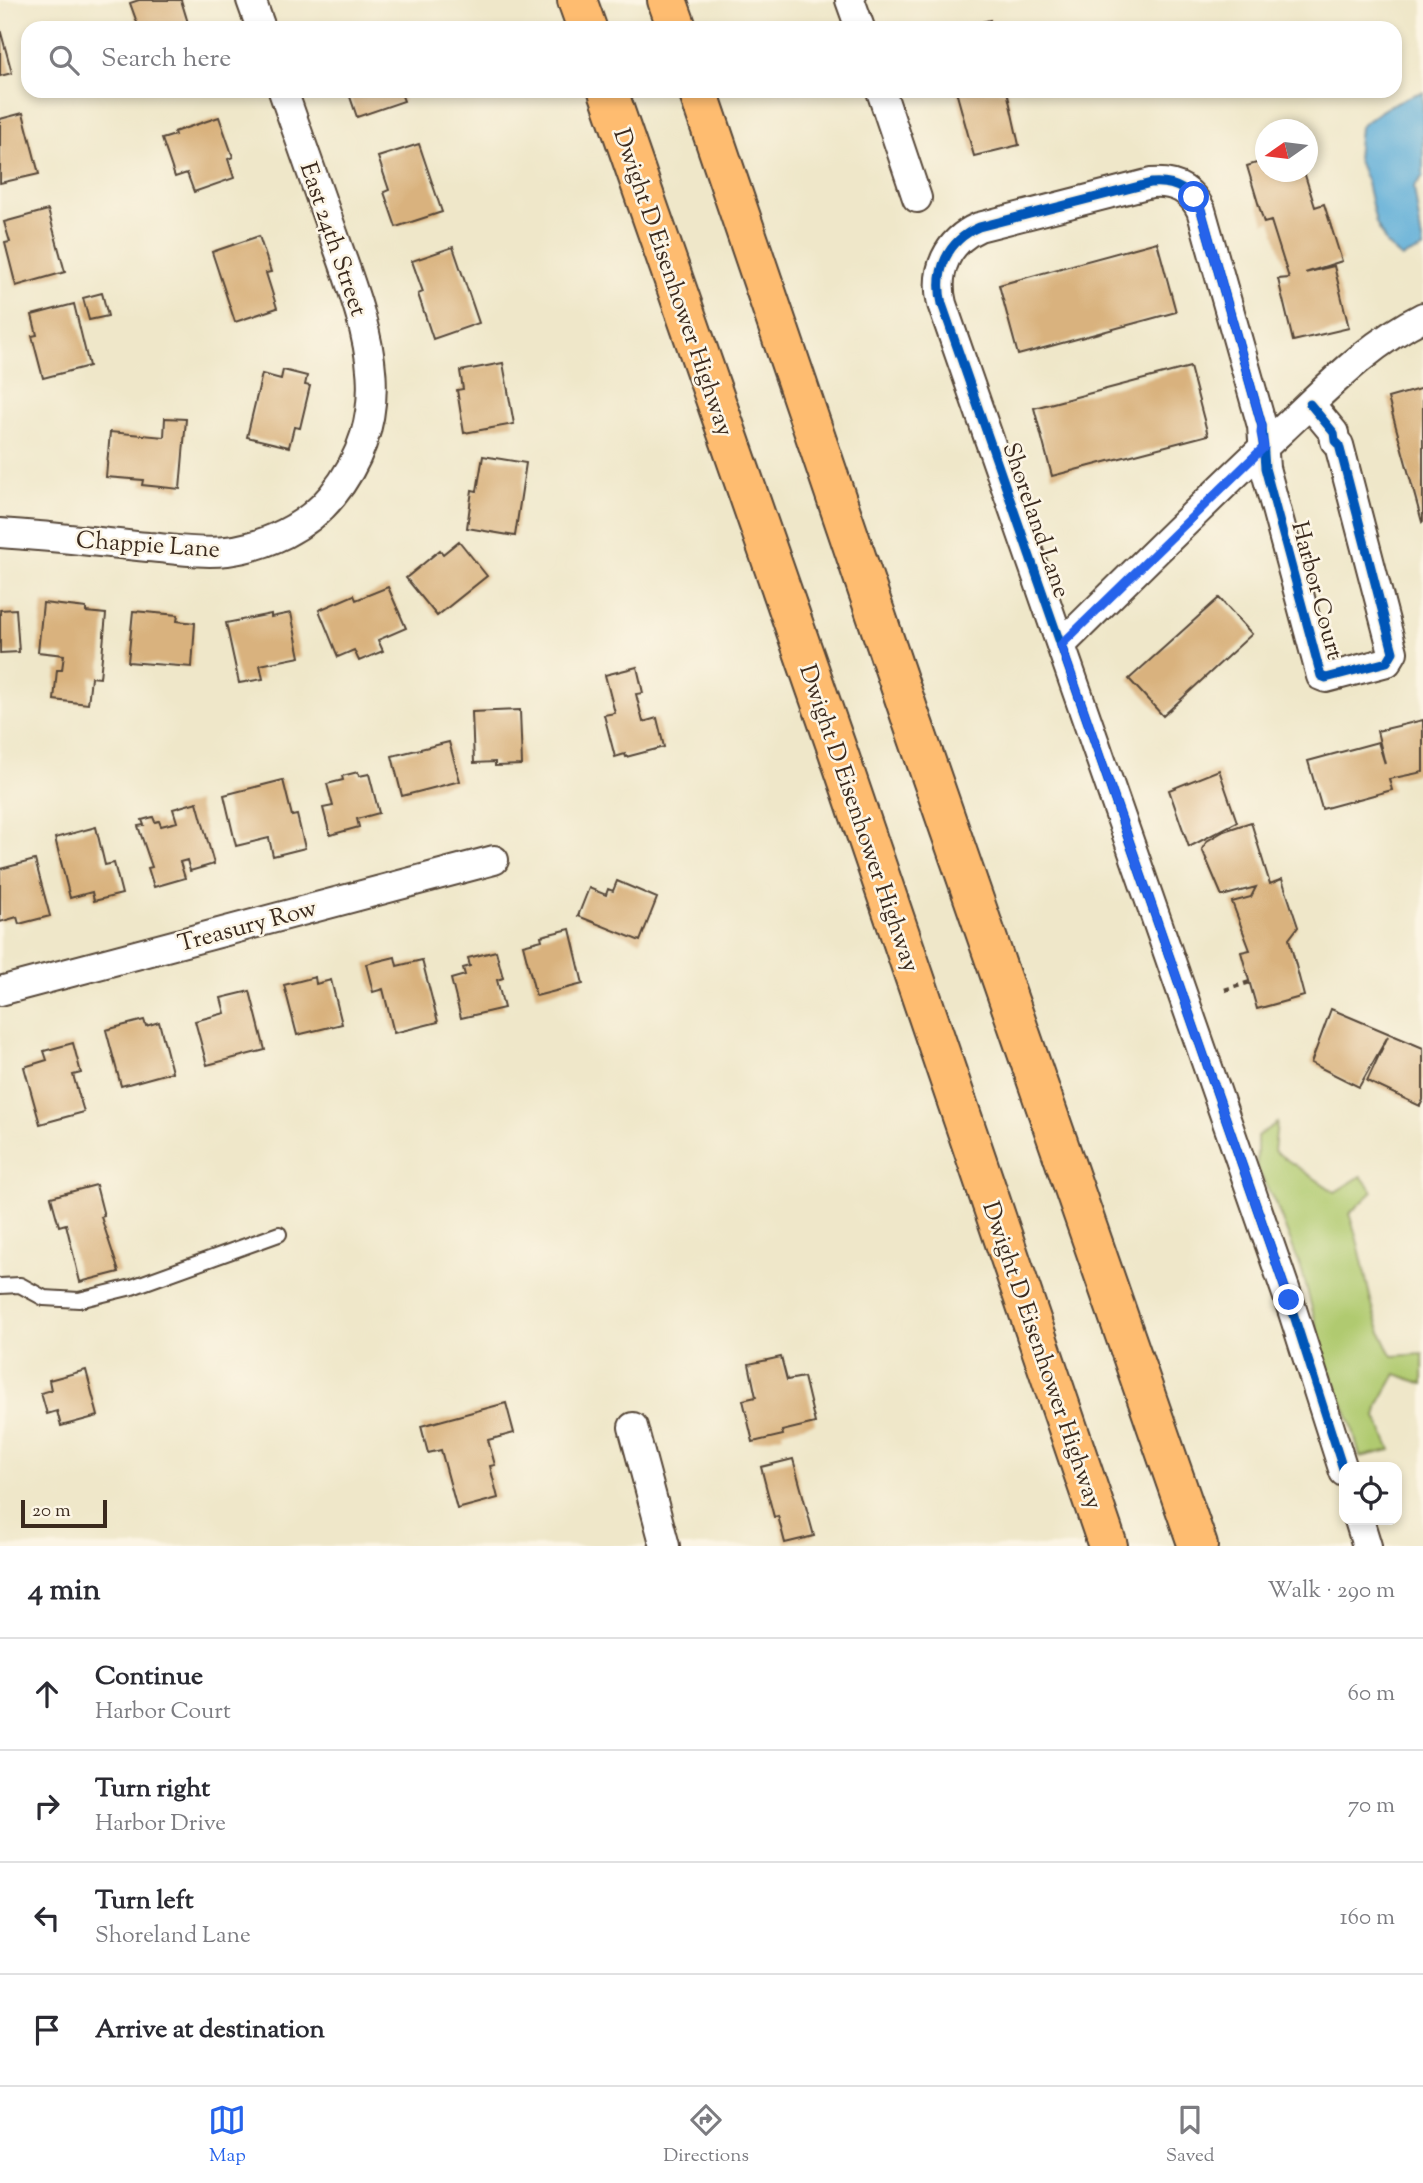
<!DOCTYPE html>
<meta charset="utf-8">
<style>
body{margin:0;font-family:"Sorts Mill Goudy",serif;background:#f2f2f3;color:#2b2b33}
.controls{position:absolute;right:21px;bottom:21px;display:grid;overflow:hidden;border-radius:14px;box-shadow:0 4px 10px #0003}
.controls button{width:63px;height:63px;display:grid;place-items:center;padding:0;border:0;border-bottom:2px solid #e1e1e2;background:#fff;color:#2b2b33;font:35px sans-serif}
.compass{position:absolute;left:1255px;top:119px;width:63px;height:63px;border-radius:50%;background:#fff;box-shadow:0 4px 10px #0003;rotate:256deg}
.scale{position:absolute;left:21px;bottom:18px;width:86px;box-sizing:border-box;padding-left:7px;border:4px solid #3b2a1e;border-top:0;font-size:19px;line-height:24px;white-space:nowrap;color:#3b2a1e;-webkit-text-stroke:5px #fcf5e5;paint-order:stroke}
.stop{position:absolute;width:21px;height:21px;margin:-16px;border:5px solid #2563eb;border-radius:50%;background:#fff}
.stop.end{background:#2563eb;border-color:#fff;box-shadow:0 2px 7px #0008}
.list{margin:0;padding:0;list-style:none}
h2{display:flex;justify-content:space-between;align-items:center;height:91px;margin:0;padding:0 28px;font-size:30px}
h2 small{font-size:23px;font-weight:400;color:#7c7c81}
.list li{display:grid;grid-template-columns:46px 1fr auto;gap:21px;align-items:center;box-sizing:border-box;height:112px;padding:0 28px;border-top:2px solid #e1e1e2}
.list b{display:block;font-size:26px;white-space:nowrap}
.list p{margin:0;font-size:23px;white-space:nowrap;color:#7c7c81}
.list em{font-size:23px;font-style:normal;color:#7c7c81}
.icon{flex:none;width:38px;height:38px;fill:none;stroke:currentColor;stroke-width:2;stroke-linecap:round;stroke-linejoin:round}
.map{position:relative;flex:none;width:1423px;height:1546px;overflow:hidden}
.search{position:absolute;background:#fff;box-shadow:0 4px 10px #0003;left:21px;right:21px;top:21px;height:77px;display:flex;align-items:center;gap:18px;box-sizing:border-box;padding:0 24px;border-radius:21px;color:#7c7c81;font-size:26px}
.sheet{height:539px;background:#fff}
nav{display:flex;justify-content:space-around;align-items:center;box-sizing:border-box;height:98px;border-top:2px solid #e1e1e2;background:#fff;font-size:19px;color:#7c7c81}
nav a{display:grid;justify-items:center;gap:4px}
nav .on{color:#2563eb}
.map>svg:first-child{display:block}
.green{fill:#b0ca6f;stroke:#767a46;stroke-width:2}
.water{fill:#5eaed8;stroke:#4c6c7b;stroke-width:2}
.building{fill:#d9b27e}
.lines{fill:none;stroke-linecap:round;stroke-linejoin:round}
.lane-casing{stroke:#564638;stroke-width:18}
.street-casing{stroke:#564638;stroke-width:32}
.highway-casing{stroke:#564638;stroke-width:42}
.path{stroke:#564638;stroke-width:4.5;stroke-dasharray:5 5;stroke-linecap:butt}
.lane{stroke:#fff;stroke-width:14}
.street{stroke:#fff;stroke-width:28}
.highway{stroke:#febc70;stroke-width:38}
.cycleway-casing{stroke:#fcf5e5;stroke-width:13}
.cycleway{stroke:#0057b8;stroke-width:9}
.route{stroke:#2563eb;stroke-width:9}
.labels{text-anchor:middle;stroke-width:5;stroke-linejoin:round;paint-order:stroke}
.street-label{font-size:24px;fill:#3b2a1e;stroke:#fcf5e5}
</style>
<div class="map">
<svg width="1423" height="1546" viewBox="0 0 1423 1546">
<rect width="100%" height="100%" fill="#fcf5e5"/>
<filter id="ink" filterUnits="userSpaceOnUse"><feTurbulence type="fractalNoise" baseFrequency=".0143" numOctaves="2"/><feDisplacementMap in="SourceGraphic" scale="14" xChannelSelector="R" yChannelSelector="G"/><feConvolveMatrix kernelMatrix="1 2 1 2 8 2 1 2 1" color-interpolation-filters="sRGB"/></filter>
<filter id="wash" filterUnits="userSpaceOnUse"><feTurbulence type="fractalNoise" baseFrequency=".00686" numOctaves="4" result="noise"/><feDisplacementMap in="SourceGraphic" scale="28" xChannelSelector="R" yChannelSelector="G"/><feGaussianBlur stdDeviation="1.57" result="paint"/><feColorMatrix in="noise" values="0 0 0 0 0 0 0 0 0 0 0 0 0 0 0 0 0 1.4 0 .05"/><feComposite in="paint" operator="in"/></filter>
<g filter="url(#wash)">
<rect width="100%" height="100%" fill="#efe7c9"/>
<path class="green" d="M 1277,1123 L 1274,1151 L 1335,1192 L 1361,1176 L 1373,1192 L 1349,1214 C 1367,1260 1366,1313 1393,1356 L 1423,1354 L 1423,1384 L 1396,1374 L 1379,1404 L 1376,1417 L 1391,1450 L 1360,1457 L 1352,1426 L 1326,1362 L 1302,1271 L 1277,1207 L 1257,1168 L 1257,1136 Z"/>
<path class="water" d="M 1423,92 L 1423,176 L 1414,187 L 1423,249 L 1402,258 L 1387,245 L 1376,223 L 1367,183 L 1357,158 L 1360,127 C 1379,110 1398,99 1423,92 Z"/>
<g id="blocks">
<path class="building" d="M 139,0 L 181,0 L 188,23 L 183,25 L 184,28 L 139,28 L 130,3 Z
M 990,20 L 992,28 L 962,28 L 962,27 Z
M 0,29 L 12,73 L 0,76 Z
M 348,91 L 400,91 L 404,101 L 357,117 Z
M 956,91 L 1007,91 L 1019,145 L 974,156 Z
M 23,113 L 39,174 L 0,183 L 0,119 Z
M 219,117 L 233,157 L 228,159 L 234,178 L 194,192 L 187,173 L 175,177 L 162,139 L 175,135 L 174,132 Z
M 419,144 L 442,212 L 396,227 L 384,192 L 389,190 L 378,157 Z
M 1266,160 L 1266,172 L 1304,172 L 1315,207 L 1324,204 L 1342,261 L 1305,273 L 1334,266 L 1349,328 L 1293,341 L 1278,279 L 1289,278 L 1271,221 L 1264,223 L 1247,166 Z
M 48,210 L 65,272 L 16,286 L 5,243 L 10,242 L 4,222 Z
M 259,236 L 271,272 L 266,273 L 277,308 L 235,322 L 212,252 Z
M 1157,242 L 1176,312 L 1018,355 L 999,285 Z
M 453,247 L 479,323 L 433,339 L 418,294 L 423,292 L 412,261 Z
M 102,293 L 108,316 L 89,320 L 83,298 Z
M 74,304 L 89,366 L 43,378 L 32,336 L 37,335 L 32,315 Z
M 503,363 L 514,424 L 464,433 L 457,390 L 463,389 L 460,371 Z
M 1190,367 L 1208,435 L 1052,476 L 1034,408 Z
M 283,370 L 307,376 L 305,385 L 310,386 L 300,428 L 294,427 L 289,447 L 247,437 L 262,374 L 281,379 Z
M 1423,388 L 1423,521 L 1422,522 L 1388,398 Z
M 165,418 L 186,419 L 180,489 L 142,485 L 143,480 L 106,477 L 110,432 L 164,437 Z
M 483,456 L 526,463 L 515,536 L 467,528 L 472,490 L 477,491 Z
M 459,541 L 487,576 L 437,616 L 406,578 L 440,550 L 443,554 Z
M 388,587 L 406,628 L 378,640 L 383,651 L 359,661 L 354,650 L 338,657 L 319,610 L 354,595 L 356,600 Z
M 1219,598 L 1252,634 L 1163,716 L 1129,679 Z
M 43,603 L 86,608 L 86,612 L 106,614 L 100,678 L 91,677 L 88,704 L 54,700 L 57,670 L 62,670 L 64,655 L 38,652 Z
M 16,609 L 19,652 L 0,653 L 0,610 Z
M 133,611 L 178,615 L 177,621 L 195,623 L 192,667 L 128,662 Z
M 291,613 L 300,657 L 260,665 L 263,679 L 239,683 L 226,623 L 271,614 L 271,617 Z
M 637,667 L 643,693 L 636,694 L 643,722 L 657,718 L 664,747 L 626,757 L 625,754 L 615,757 L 604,715 L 615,713 L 605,675 Z
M 520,710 L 522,765 L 495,766 L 495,762 L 474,763 L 472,712 Z
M 1423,720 L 1423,772 L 1389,779 L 1392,790 L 1322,809 L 1308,761 L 1378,742 L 1385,764 L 1377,731 Z
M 449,742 L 460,781 L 402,796 L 392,756 Z
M 1219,770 L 1237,822 L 1189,847 L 1169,790 Z
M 358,772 L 359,776 L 369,774 L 379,813 L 357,819 L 359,827 L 330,835 L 323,808 L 333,806 L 327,784 L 343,780 L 342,776 Z
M 283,780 L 292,816 L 297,815 L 305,848 L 273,856 L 269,838 L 236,846 L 224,795 Z
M 197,802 L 214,864 L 190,871 L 187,860 L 180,862 L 185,878 L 154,887 L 148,868 L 152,867 L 138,826 L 144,825 L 142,820 L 153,817 L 155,822 L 159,821 L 161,826 L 177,822 L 173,809 Z
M 1251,822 L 1270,884 L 1282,879 L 1298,927 L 1289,939 L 1304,996 L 1257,1009 L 1241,952 L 1250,950 L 1232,902 L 1251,897 L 1256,887 L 1222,896 L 1202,849 L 1207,841 L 1224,831 Z
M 96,827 L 105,865 L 114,863 L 122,894 L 94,901 L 92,892 L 70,898 L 55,838 Z
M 35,860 L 50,916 L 19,924 L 17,917 L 0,922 L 0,869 Z
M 617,881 L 657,898 L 640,941 L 578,916 L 589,888 L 606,895 L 608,889 L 613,891 Z
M 570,929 L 583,984 L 536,996 L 523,945 L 542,940 L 541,936 Z
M 496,951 L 503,978 L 497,980 L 504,1008 L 461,1018 L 451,979 L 465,975 L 463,968 L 470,966 L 468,958 Z
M 395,957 L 397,966 L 422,960 L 438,1022 L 394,1033 L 383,989 L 373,992 L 366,964 Z
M 315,977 L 316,984 L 331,980 L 342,1024 L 297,1035 L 284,985 Z
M 250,991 L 265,1050 L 207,1065 L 195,1021 L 225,1013 L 221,998 Z
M 1331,1009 L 1423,1048 L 1423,1100 L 1420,1106 L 1367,1081 L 1388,1036 L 1359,1087 L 1311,1063 Z
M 144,1020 L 146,1026 L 159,1022 L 172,1072 L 121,1086 L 106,1030 Z
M 73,1043 L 81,1073 L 73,1075 L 84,1112 L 40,1124 L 24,1067 L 47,1060 L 44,1051 Z
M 96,1185 L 104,1216 L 101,1217 L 119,1272 L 80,1282 L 66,1224 L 59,1226 L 51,1197 Z
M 781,1357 L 787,1380 L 804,1377 L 815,1423 L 782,1431 L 783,1435 L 753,1442 L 743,1400 L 756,1397 L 749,1364 Z
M 86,1370 L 98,1416 L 61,1426 L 57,1411 L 47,1414 L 41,1393 L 51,1390 L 49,1380 Z
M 506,1403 L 514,1433 L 488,1440 L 495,1465 L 490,1466 L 498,1498 L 457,1509 L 441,1450 L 428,1453 L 421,1426 Z
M 793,1459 L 814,1536 L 785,1543 L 778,1516 L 774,1517 L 761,1467 Z"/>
</g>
</g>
<g filter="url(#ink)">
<use href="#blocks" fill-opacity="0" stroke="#564638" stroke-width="2"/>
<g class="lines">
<defs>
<path id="lane" d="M 0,1286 L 20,1285 L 44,1298 L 79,1300 L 132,1287 L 279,1234"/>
<path id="street" d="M 251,0 L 261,28
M 850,0 L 860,28
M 881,91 L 917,198
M 1310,404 L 1334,433 L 1335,441 L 1339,445 L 1393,652 L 1387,662 L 1326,678 L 1321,676 L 1265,468 L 1262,426 L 1201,210 C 1191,190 1175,181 1151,183 L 979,227 C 947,241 934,271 942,304 L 1289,1300 L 1344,1472
M 0,533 C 49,536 98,542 148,547 C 174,549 201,554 227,551 C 266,546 306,528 332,496 C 401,410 366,327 334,236 C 317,188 300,139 283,91
M 1061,645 C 1134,573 1207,500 1282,430 C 1326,389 1368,344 1423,317
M 0,991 L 494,860
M 633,1427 L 665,1546
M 1359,1520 L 1367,1546"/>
<path id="highway" d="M 577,0 L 587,28
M 667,0 L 677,28
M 608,91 L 837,749 L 1108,1546
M 698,91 L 912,721 L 1198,1546"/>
</defs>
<use href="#lane" class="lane-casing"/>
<use href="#street" class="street-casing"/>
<use href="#highway" class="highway-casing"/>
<path class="path" d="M 1225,990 L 1250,982"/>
<use href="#lane" class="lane"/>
<use href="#street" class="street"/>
<use href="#highway" class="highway"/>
<defs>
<path id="cycleway" d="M 1310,404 L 1334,433 L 1335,441 L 1339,445 L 1393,652 L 1387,662 L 1326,678 L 1321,676 L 1265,468 L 1262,426 L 1201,210 C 1191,190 1175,181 1151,183 L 979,227 C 947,241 934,271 942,304 L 1289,1300 L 1344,1472"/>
</defs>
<use href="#cycleway" class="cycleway-casing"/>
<use href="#cycleway" class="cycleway"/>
</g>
</g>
<g class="lines" filter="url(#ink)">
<path class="route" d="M 1194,197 L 1201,210 L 1262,426 L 1261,433 L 1264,447 L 1061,645 L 1289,1300"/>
</g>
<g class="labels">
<g class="street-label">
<text transform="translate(334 239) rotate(71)" y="8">East 24th Street</text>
<text transform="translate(674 282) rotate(71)" y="8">Dwight D Eisenhower Highway</text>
<text transform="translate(1037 520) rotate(71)" y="8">Shoreland Lane</text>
<text transform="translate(148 544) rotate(4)" y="8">Chappie Lane</text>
<text transform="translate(1318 590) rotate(75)" y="8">Harbor Court</text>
<text transform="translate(860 818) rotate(71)" y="8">Dwight D Eisenhower Highway</text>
<text transform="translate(247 925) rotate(-15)" y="8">Treasury Row</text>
<text transform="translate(1043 1355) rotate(71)" y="8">Dwight D Eisenhower Highway</text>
</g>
</g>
</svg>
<div class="controls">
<button><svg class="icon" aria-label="locate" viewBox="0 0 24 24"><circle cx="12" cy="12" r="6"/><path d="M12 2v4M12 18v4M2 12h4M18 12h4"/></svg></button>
</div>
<svg class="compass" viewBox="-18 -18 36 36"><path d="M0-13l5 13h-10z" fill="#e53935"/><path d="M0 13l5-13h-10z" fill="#7c7c81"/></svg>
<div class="scale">20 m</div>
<div class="stop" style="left:1194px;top:197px"></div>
<div class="stop end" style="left:1289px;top:1300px"></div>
<div class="search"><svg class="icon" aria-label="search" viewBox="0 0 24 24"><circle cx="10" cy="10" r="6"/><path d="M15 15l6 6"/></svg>Search here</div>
</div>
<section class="sheet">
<h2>4 min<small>Walk · 290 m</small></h2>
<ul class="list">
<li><svg class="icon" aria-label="ahead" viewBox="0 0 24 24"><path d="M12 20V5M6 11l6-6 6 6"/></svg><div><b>Continue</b><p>Harbor Court</p></div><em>60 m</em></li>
<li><svg class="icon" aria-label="right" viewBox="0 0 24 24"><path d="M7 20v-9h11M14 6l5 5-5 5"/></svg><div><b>Turn right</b><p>Harbor Drive</p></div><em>70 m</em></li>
<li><svg class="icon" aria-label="left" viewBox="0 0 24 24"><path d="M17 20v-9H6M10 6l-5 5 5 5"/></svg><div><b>Turn left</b><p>Shoreland Lane</p></div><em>160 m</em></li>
<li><svg class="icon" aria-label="arrive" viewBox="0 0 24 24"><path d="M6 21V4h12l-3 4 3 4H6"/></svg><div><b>Arrive at destination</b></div></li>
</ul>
</section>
<nav>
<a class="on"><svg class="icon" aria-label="map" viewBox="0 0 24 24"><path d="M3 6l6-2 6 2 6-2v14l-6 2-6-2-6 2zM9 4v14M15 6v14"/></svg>Map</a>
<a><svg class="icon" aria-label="directions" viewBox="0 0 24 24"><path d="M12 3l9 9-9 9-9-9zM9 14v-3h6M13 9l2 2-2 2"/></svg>Directions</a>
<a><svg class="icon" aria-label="saved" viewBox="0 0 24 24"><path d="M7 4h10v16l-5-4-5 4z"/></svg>Saved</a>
</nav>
